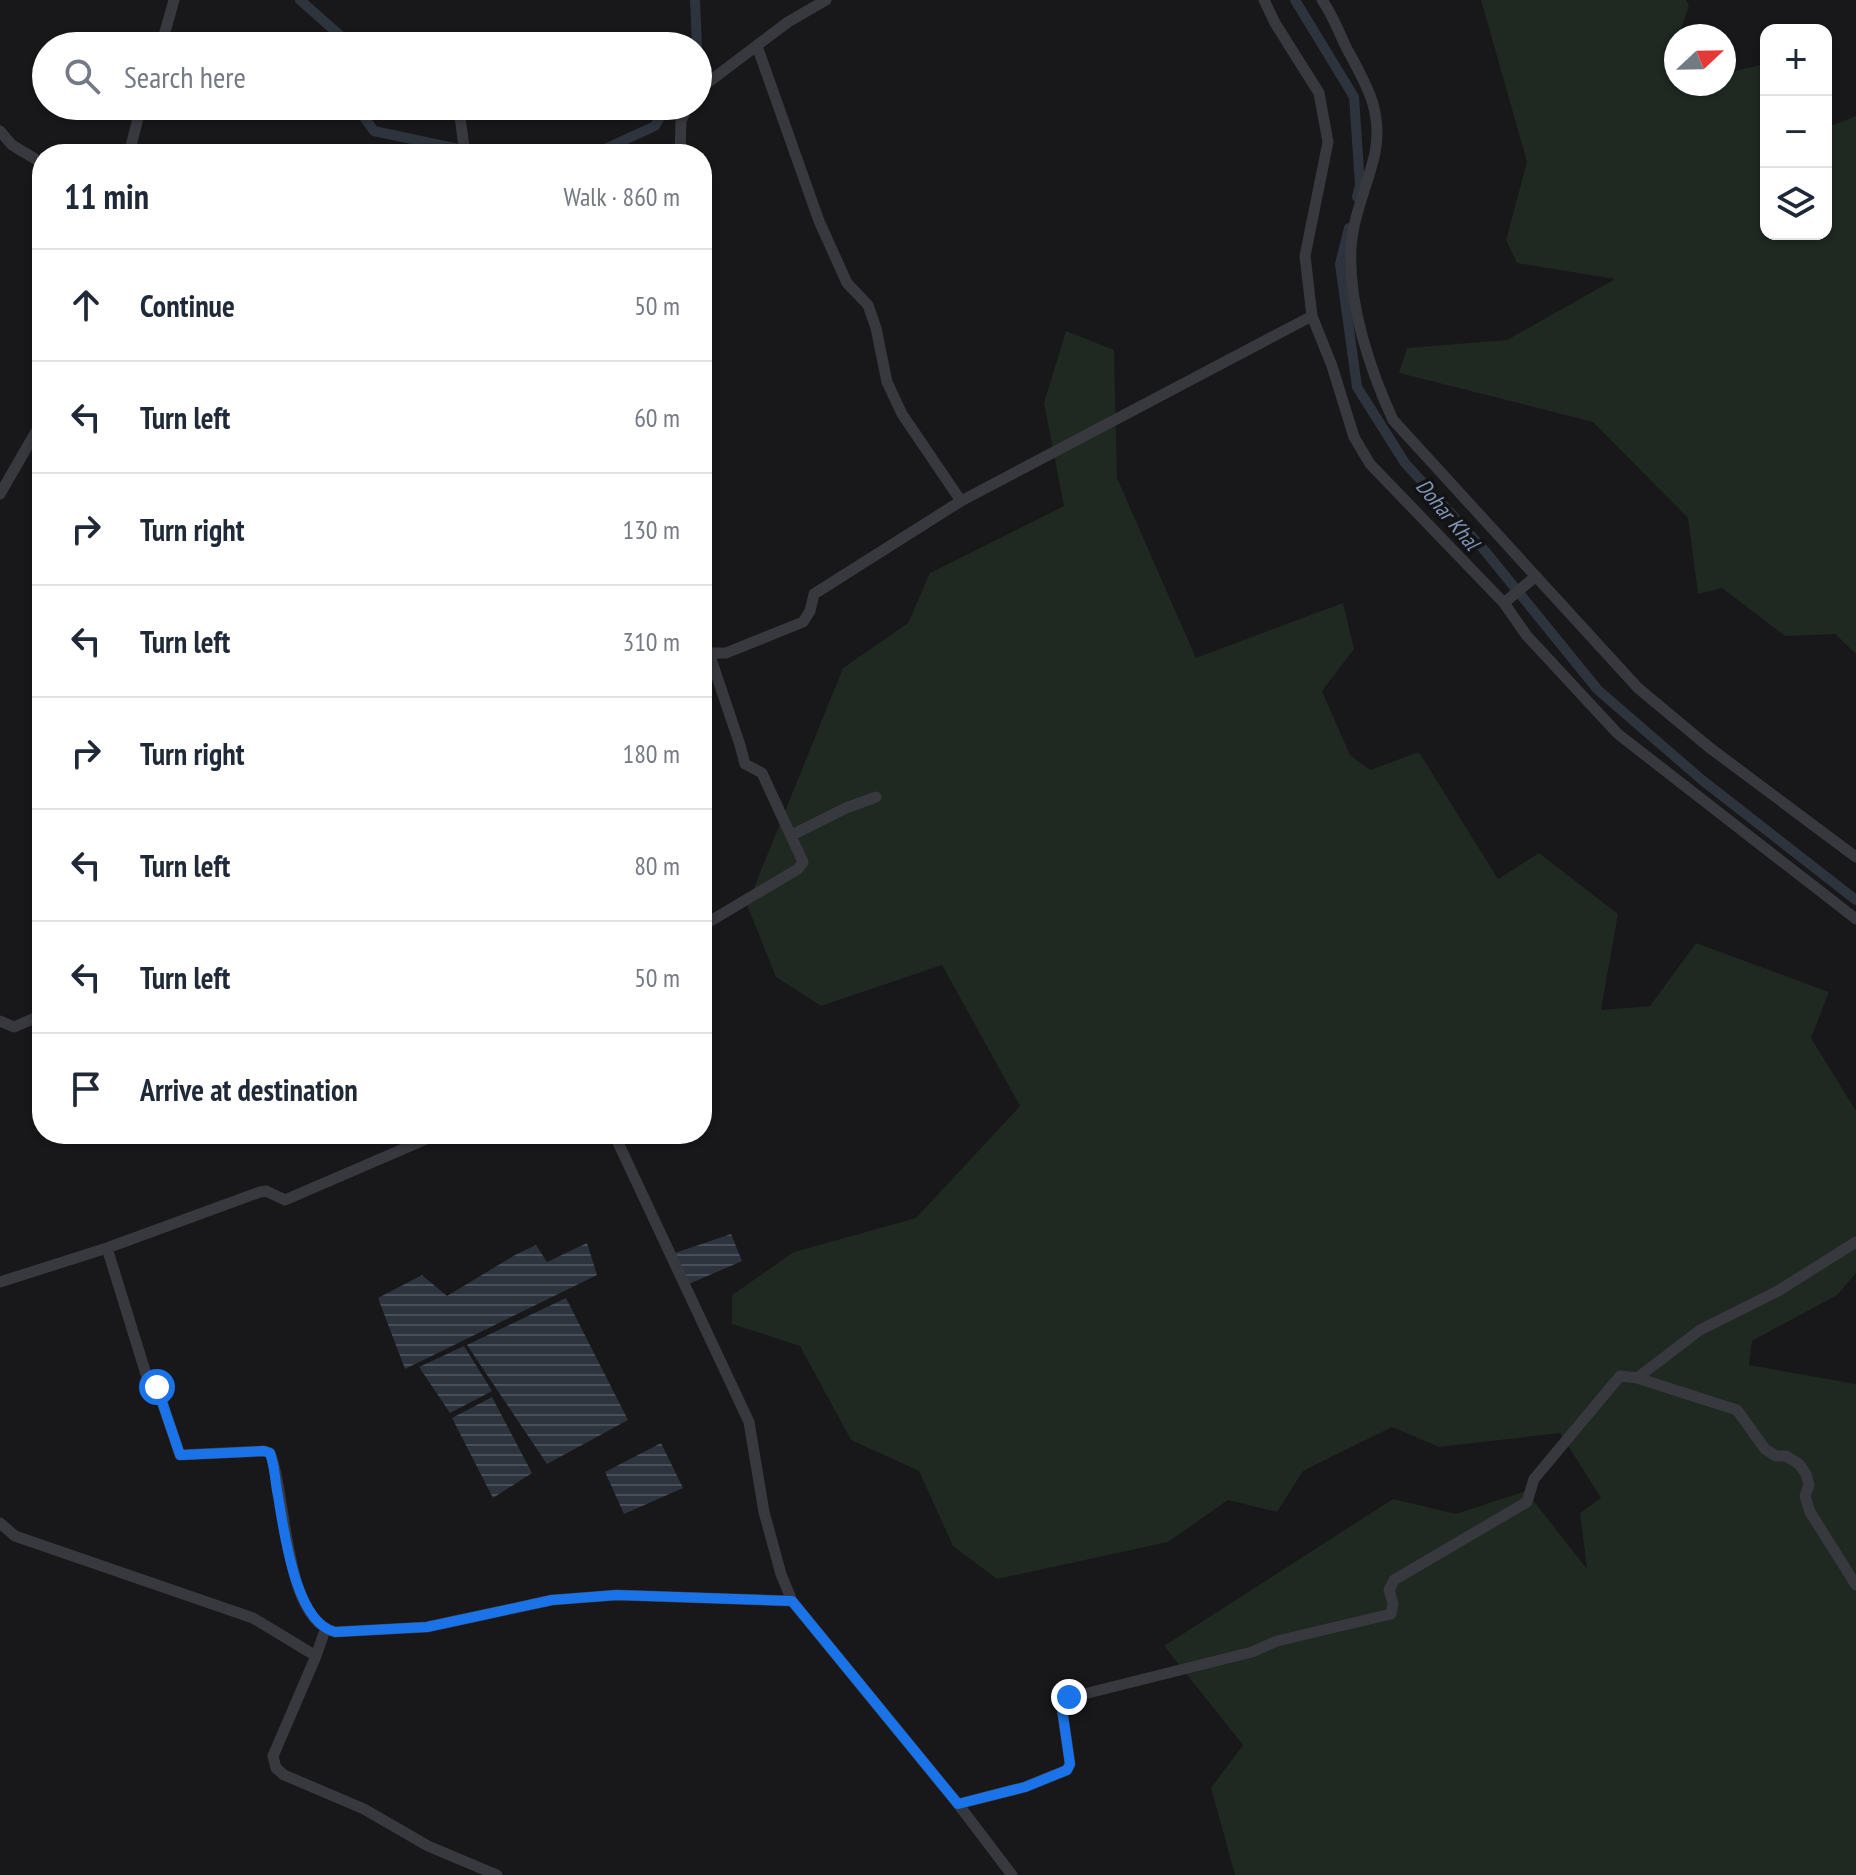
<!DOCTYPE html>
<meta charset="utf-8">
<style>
body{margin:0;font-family:"PT Sans Narrow",sans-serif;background:#f6f6f7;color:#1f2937}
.controls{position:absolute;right:24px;top:24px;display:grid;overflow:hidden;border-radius:16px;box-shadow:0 2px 6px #0004}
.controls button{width:72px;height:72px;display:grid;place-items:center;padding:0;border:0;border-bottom:2px solid #e0e1e3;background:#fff;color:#1f2937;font:40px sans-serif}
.compass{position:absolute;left:1664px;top:24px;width:72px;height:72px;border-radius:50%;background:#fff;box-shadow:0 2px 6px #0004;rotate:68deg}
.stop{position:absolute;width:24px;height:24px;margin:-18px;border:6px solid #1a73e8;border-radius:50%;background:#fff}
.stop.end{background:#1a73e8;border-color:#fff;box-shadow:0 2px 8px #0008}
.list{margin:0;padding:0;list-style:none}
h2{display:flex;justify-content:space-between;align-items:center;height:104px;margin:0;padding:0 32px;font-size:34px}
h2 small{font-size:26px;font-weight:400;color:#747a83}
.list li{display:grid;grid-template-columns:52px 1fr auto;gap:24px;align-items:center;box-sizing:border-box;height:112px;padding:0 32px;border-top:2px solid #e0e1e3}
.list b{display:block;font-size:30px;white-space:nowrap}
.list em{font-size:26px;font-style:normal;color:#747a83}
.icon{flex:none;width:44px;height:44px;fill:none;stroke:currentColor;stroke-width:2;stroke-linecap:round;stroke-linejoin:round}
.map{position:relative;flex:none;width:1856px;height:1875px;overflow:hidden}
.search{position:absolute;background:#fff;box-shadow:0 2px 6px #0004;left:32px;top:32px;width:680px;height:88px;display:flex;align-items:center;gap:20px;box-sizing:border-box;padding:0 28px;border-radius:44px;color:#747a83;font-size:30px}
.panel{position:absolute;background:#fff;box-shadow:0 2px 6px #0004;left:32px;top:144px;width:680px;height:1000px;border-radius:32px}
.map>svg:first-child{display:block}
.green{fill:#1f2821}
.water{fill:url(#water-rules)}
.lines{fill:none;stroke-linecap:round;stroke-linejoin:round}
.canal{stroke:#2d343e;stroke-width:10}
.street{stroke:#38393f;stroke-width:11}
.route{stroke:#1a73e8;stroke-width:10}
.labels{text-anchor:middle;stroke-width:7;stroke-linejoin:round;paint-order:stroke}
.water-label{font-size:22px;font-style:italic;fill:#7f96b6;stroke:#131215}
</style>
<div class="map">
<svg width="1856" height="1875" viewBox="0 0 1856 1875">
<defs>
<pattern id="water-rules" width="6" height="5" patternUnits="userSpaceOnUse" patternTransform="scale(2)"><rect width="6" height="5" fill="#2d343e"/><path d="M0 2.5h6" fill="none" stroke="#494f58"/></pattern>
</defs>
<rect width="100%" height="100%" fill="#18171a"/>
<path class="green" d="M 1481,0 L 1686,0 L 1689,5 L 1679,36 L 1676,36 L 1676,84 L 1724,84 L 1724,73 L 1766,64 L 1766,234 L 1826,234 L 1826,128 L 1856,116 L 1856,654 L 1835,634 L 1785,636 L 1722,588 L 1698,594 L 1688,518 L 1593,422 L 1399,373 L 1407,348 L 1507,340 L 1615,279 L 1517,263 L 1506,240 L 1527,162 Z
M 1066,331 L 1114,350 L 1117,478 L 1196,658 L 1343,603 L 1354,649 L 1322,691 L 1350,755 L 1370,770 L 1419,752 L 1498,879 L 1539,853 L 1618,914 L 1601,1010 L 1650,1006 L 1696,943 L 1829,992 L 1811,1038 L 1856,1111 L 1856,1273 L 1837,1295 L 1752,1341 L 1749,1365 L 1856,1384 L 1856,1875 L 1235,1875 L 1211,1788 L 1243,1745 L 1164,1646 L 1393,1499 L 1456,1514 L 1526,1491 L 1587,1569 L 1580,1513 L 1601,1498 L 1560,1433 L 1439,1447 L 1392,1427 L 1303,1471 L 1277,1512 L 1228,1500 L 1168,1542 L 997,1579 L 953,1546 L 919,1471 L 851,1440 L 800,1346 L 732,1324 L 732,1295 L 794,1252 L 916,1218 L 1020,1106 L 942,965 L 821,1006 L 776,977 L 747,905 L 843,668 L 908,623 L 930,573 L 1064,506 L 1044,403 Z"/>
<path class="water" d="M 731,1234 L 742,1261 L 689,1284 L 672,1254 Z
M 587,1243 L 597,1275 L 405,1369 L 378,1298 L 422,1275 L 447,1296 L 515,1255 L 536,1245 L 547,1262 Z
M 566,1298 L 628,1420 L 547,1464 L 467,1345 Z
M 464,1346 L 492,1391 L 450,1413 L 419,1367 Z
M 492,1397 L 532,1473 L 493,1498 L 452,1418 Z
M 661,1443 L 683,1488 L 624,1514 L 605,1472 Z"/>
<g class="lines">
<path class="canal" d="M 300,0 L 344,39 L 347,46
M 695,0 L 697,46
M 1295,0 L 1354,97 L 1360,185 L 1357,197
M 356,106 L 374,131 L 482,154
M 594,154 L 655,126 L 666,106
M 1349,228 L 1340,264 L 1357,387 L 1405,463 L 1485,551 L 1598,690 L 1702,780 L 1856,900"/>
<path class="street" d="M 1264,0 L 1275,23 L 1319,93 L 1328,142 L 1305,256 L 1312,316 L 1332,366 L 1354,437 L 1370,464 L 1504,603 L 1527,636 L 1618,734 L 1856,919
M 1322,0 C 1333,15 1339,33 1347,49 C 1366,84 1383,111 1375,153 C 1368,185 1353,215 1351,248 C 1348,304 1370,370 1393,420 L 1638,688 L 1710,748 L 1856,857
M 161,46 L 174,0
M 757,46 L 819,221 L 847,283 L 868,305 L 876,328 L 887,382 L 902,414 L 961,501
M 698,90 L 788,22 L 826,0
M 459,109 L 465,154
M 0,131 L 12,145 L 42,163
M 129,154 L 141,106
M 680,154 L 681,121 L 688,106
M 0,494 L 42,421
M 1504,603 L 1536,576
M 702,644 L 709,653 L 726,653 L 803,622 L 810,611 L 814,594 L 961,501 L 1312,316
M 792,835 L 846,808 L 876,797
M 702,926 L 798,869 L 803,862 L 762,773 L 745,764 L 740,745 L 709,653
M 0,1021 L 14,1027 L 42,1015
M 614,1134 L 749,1422 L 764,1512 L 781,1574 L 792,1601 L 958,1804 L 1012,1875
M 107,1248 L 146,1374 L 157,1387 L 180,1455 L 264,1451 L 270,1453 C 287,1494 283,1619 335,1632 L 427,1627 L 552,1600 L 617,1595 L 792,1601
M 0,1282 L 107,1248 L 260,1192 L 266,1191 L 285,1200 L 438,1134
M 1637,1378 L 1737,1410 L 1765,1449 L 1776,1456 L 1786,1456 L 1799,1464 L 1806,1474 L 1809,1485 L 1805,1496 L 1810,1512 L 1856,1585
M 0,1523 L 15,1536 L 253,1618 L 316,1656
M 325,1630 L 316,1656 L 273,1756 L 276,1768 L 284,1775 L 364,1809 L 428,1846 L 497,1875
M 958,1804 L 1025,1787 L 1067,1770 L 1070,1764 L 1061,1702 L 1064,1699 L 1252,1652 L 1277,1641 L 1391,1614 L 1393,1603 L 1389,1590 L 1394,1580 L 1527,1502 L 1534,1479 L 1620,1376 L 1637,1378 L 1700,1330 L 1778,1291 L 1856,1242"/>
</g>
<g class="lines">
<path class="route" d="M 157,1387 L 180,1455 L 264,1451 L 270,1453 C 275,1467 275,1482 278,1496 C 284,1531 295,1622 335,1632 L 427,1627 L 552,1600 L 617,1595 L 792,1601 L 958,1804 L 1025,1787 L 1067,1770 L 1070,1764 L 1061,1702 L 1069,1697"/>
</g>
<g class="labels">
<g class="water-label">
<text transform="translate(1448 514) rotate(50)" y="8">Dohar Khal</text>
</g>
</g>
</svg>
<div class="controls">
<button>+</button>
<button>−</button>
<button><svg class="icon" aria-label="layers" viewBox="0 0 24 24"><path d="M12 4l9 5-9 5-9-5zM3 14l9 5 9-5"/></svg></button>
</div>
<svg class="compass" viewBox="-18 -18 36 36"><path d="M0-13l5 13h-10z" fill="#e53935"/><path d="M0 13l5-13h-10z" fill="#747a83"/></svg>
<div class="stop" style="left:157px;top:1387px"></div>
<div class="stop end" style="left:1069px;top:1697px"></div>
<div class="search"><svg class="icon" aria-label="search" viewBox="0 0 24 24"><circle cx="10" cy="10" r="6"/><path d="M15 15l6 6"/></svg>Search here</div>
<section class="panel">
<h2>11 min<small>Walk · 860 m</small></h2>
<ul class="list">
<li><svg class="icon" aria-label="ahead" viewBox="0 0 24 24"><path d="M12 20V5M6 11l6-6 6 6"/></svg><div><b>Continue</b></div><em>50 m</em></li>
<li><svg class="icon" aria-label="left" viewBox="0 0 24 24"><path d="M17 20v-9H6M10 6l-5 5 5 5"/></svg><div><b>Turn left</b></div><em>60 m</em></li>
<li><svg class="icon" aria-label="right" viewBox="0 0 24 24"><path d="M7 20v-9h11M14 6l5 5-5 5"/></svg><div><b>Turn right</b></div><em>130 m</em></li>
<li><svg class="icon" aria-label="left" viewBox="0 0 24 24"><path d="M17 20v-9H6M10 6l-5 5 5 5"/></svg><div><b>Turn left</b></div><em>310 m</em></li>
<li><svg class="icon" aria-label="right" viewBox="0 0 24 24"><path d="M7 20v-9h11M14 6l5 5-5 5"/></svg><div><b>Turn right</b></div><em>180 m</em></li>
<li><svg class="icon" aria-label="left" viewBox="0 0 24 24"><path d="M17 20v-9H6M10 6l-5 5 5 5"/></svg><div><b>Turn left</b></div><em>80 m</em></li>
<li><svg class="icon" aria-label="left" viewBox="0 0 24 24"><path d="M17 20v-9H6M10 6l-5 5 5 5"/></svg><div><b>Turn left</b></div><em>50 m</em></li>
<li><svg class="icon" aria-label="arrive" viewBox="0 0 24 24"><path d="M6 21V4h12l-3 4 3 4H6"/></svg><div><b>Arrive at destination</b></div></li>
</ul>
</section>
</div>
